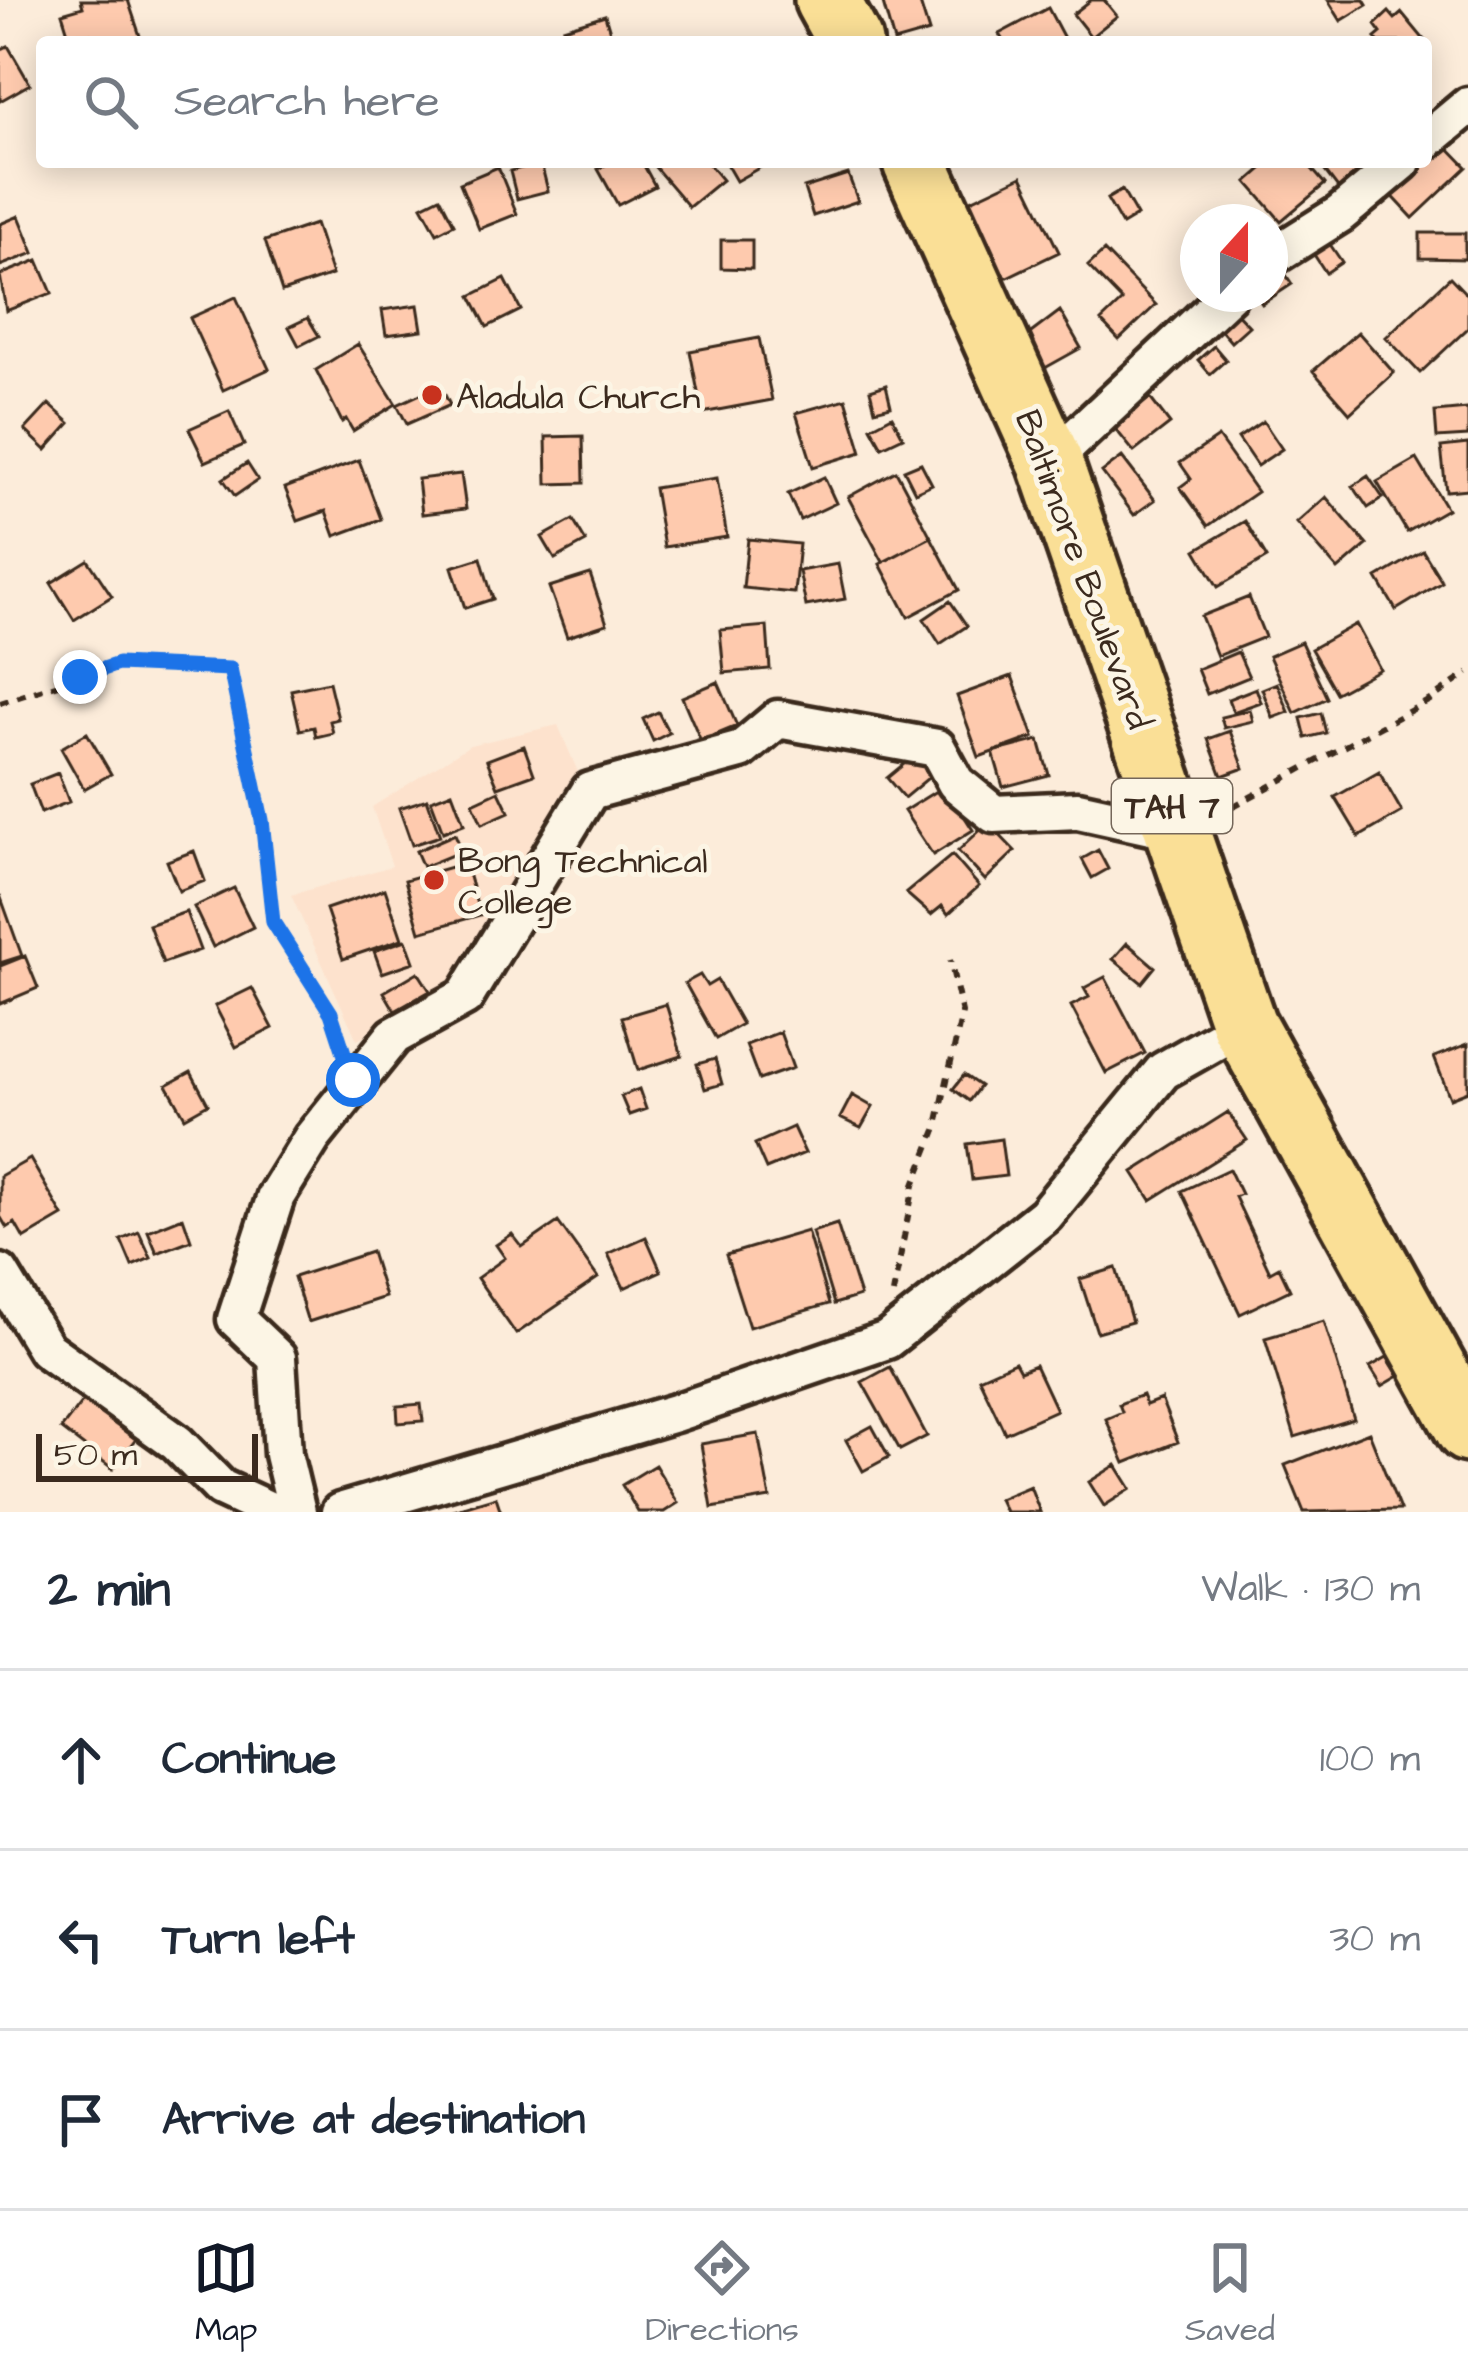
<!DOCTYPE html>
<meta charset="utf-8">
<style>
body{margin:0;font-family:"Architects Daughter",sans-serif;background:#f6f6f7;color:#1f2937}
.compass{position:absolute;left:1180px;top:204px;width:108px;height:108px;border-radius:50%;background:#fff;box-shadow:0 6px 30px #0003;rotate:21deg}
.scale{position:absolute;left:36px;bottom:30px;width:222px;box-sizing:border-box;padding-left:12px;border:6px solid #3b2a1e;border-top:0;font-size:33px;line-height:42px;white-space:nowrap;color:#3b2a1e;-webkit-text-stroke:9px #fcf5e5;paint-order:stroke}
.stop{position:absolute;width:36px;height:36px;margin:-27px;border:9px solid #1a73e8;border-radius:50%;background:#fff}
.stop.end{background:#1a73e8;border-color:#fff;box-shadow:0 3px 12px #0008}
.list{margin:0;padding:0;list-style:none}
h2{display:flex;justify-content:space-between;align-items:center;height:156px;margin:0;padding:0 48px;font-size:51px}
h2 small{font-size:39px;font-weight:400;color:#747a83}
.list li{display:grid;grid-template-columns:78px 1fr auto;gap:36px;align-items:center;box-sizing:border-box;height:180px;padding:0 48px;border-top:3px solid #e0e1e3}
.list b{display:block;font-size:45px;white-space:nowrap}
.list em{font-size:39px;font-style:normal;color:#747a83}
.icon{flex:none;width:66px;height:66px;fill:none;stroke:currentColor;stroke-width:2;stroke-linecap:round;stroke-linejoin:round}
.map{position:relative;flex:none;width:1468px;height:1512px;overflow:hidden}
.search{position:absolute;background:#fff;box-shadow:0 6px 30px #0003;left:36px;right:36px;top:36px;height:132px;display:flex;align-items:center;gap:30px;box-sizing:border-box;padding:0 42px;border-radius:12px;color:#747a83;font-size:45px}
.sheet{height:696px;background:#fff}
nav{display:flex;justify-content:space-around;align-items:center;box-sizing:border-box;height:168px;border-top:3px solid #e0e1e3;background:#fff;font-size:33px;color:#747a83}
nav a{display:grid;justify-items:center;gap:6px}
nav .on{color:#111827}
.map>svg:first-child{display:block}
.built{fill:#fde2cd}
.building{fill:#fecaae;stroke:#3b2a1e;stroke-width:3}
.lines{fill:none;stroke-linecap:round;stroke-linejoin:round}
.street-casing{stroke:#3b2a1e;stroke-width:45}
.highway-casing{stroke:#3b2a1e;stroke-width:72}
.path{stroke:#3b2a1e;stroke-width:6;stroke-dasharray:9 9;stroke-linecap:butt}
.street{stroke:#fcf5e5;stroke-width:36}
.highway{stroke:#fadf96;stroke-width:63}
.route{stroke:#1a73e8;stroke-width:15}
.poi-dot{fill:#c8321e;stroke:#fcf5e5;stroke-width:4.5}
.labels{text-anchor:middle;stroke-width:10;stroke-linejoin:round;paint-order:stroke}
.shield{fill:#fcf5e5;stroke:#75675a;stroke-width:3}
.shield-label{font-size:33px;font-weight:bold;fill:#3b2a1e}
.poi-label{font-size:36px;fill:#3b2a1e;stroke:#fcf5e5;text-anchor:start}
.street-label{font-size:36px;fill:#3b2a1e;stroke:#fcf5e5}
</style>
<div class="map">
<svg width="1468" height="1512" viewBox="0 0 1468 1512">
<rect width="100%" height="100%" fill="#fcecda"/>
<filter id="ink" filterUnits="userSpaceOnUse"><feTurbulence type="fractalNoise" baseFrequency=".00833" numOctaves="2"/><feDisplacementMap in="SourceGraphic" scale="24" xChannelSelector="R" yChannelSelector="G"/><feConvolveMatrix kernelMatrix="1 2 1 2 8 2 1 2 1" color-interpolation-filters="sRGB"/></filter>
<g filter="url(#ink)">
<path class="built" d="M 558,725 L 583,784 L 463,988 L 357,1040 L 291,895 L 392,866 L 372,807 L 470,745 Z"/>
<path class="building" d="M 81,0 L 128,0 L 142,42 L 91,42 L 89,34 L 70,39 L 62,13 L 83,7 Z
M 882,0 L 919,0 L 929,32 L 894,42 Z
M 1091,0 L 1104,0 L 1117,16 L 1091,37 L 1073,14 Z
M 1328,0 L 1364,0 L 1367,5 L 1341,21 Z
M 1048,8 L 1066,42 L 1004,42 L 999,34 Z
M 1389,12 L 1395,19 L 1402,13 L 1426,42 L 1379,42 L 1375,38 L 1381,33 L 1375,25 Z
M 605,15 L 613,42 L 567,42 L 563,28 Z
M 8,46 L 30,84 L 0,101 L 0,50 Z
M 1439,138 L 1467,167 L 1413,218 L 1385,188 L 1413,162 L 1426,162 L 1426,150 Z
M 611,162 L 642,162 L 655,186 L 618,205 L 598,169 Z
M 659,162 L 707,162 L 722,180 L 689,207 L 654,166 Z
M 725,162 L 764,162 L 766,164 L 736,181 Z
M 1270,162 L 1306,162 L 1325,184 L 1281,221 L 1247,182 Z
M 1318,162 L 1366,162 L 1377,176 L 1346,199 Z
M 541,163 L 548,191 L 517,199 L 510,171 Z
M 498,167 L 517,214 L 479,229 L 460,183 Z
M 848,174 L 858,201 L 813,216 L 804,188 Z
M 1022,176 L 1059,252 L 1003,279 L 967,202 Z
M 1122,190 L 1137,216 L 1122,225 L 1107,199 Z
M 440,197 L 454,224 L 437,233 L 422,206 Z
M 19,216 L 34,253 L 0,266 L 0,224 Z
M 315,224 L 332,275 L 282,292 L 265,241 Z
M 1420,233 L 1465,233 L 1465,259 L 1420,258 Z
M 1323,234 L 1342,262 L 1326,273 L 1307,244 Z
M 721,240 L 752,240 L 752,269 L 721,268 Z
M 1104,251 L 1156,305 L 1119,340 L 1101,321 L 1122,301 L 1088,266 Z
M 38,260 L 52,293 L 6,311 L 0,275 Z
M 1284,272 L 1292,284 L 1262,304 L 1255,294 L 1270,294 L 1270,280 Z
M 1450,277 L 1468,296 L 1468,328 L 1420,373 L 1386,337 Z
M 505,279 L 521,310 L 487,327 L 471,296 Z
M 236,297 L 269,369 L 223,390 L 190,318 Z
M 418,305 L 422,330 L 386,335 L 382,310 Z
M 1230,306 L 1249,326 L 1231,342 L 1213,321 Z
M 1060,311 L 1081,348 L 1036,373 L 1019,342 Z
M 308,318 L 319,336 L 299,346 L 289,327 Z
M 1358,332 L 1394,373 L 1350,413 L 1313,371 Z
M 759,338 L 772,400 L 702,413 L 690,351 Z
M 358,344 L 396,404 L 353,431 L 346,419 L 342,422 L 316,370 Z
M 1214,346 L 1226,360 L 1210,374 L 1198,360 Z
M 440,385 L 450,405 L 407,424 L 397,405 Z
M 886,385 L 891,406 L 875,410 L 870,390 Z
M 1150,398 L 1170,424 L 1134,452 L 1113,426 Z
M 846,399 L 862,452 L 813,467 L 796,413 Z
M 49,404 L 70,423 L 46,450 L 25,430 Z
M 1468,409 L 1468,436 L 1437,438 L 1435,412 Z
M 229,411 L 244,445 L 205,462 L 189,429 Z
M 892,416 L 903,437 L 882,447 L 871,427 Z
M 1263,421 L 1282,449 L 1257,466 L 1238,438 Z
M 583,436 L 584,483 L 547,484 L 546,437 Z
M 1218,437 L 1257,492 L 1208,526 L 1180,487 L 1191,479 L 1180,463 Z
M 1468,444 L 1468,489 L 1446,491 L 1441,447 Z
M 1122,457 L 1155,500 L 1134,515 L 1102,472 Z
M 1417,459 L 1447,509 L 1407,532 L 1377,482 Z
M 359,460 L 381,519 L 335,536 L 326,511 L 298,521 L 285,488 Z
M 247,463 L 258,480 L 235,496 L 223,479 Z
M 921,463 L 932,484 L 915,492 L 904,470 Z
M 896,471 L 931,537 L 883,562 L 848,497 Z
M 461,474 L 466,509 L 422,514 L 418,479 Z
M 1368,476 L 1383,498 L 1368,508 L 1353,486 Z
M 824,477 L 836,503 L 800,520 L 788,494 Z
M 717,478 L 727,537 L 664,547 L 654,488 Z
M 1326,497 L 1367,545 L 1338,570 L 1297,523 Z
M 573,520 L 586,542 L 555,559 L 542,537 Z
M 1245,521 L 1267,558 L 1218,587 L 1196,550 Z
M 931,537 L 959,590 L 908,617 L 880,564 Z
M 748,539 L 799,544 L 794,593 L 743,588 Z
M 1423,551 L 1442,582 L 1396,610 L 1377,578 Z
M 481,558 L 493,599 L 465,608 L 452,567 Z
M 88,560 L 112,596 L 74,620 L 51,583 Z
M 838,564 L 845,599 L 806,606 L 799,571 Z
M 590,574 L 607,624 L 567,637 L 549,587 Z
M 1249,597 L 1265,637 L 1217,656 L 1201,616 Z
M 950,601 L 967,626 L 940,644 L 924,619 Z
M 1356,624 L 1380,669 L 1336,693 L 1311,649 Z
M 767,626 L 770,669 L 724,673 L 720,630 Z
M 1301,642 L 1327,698 L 1295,713 L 1269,656 Z
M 1238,652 L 1249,677 L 1207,694 L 1197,669 Z
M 1012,676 L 1034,737 L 979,757 L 957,696 Z
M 329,682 L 338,719 L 330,721 L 333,733 L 316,737 L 314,727 L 300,730 L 291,690 Z
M 718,682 L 737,726 L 701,741 L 682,697 Z
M 1277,683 L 1289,712 L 1273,718 L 1262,689 Z
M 1256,688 L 1261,702 L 1233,712 L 1228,699 Z
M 1250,710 L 1253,721 L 1224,728 L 1221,717 Z
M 658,712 L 669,733 L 653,741 L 643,719 Z
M 1321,713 L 1326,733 L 1306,738 L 1301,718 Z
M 1230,731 L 1244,768 L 1222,776 L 1208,739 Z
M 87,733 L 111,774 L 84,789 L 61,748 Z
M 1039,740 L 1049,775 L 1003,787 L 993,752 Z
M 524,746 L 534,774 L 498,787 L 487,760 Z
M 922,749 L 939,769 L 904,798 L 887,778 Z
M 1379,772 L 1402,812 L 1359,837 L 1335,797 Z
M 58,773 L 69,802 L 41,813 L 30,784 Z
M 944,786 L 977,812 L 966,819 L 973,830 L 933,855 L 904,811 Z
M 499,791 L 509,812 L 482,824 L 473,803 Z
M 452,792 L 464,824 L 443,832 L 431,800 Z
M 427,799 L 440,836 L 412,845 L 399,808 Z
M 988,823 L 1015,851 L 985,880 L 958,851 Z
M 455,834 L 462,851 L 423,867 L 416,851 Z
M 1098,850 L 1108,869 L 1092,878 L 1082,859 Z
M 194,851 L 205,881 L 179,891 L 167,861 Z
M 952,855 L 979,886 L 948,914 L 942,906 L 931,915 L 906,893 Z
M 465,863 L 480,915 L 420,932 L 405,880 Z
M 234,888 L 253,927 L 213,947 L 194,907 Z
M 385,889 L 402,939 L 343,959 L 326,909 Z
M 0,895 L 22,956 L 0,963 Z
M 186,912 L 200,950 L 163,963 L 149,925 Z
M 406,940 L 414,962 L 382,973 L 374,951 Z
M 1127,943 L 1155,967 L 1142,983 L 1113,959 Z
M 25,956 L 38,988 L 0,1004 L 0,966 Z
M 418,972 L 430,991 L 395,1011 L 384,992 Z
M 700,975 L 707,986 L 717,980 L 742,1024 L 716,1039 L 685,983 Z
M 1105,977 L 1145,1053 L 1106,1073 L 1071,1006 L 1089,997 L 1084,988 Z
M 252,988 L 273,1028 L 236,1047 L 215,1006 Z
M 666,1004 L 682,1056 L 638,1070 L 622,1017 Z
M 780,1032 L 793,1068 L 759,1080 L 746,1045 Z
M 1468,1044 L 1468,1091 L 1450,1098 L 1434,1057 Z
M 715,1059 L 722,1084 L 705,1089 L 697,1064 Z
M 191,1072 L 208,1104 L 185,1117 L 167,1085 Z
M 964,1075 L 980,1086 L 969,1101 L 953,1089 Z
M 639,1089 L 646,1109 L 629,1115 L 621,1096 Z
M 852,1095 L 873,1107 L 861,1128 L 840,1118 Z
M 1228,1112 L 1247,1140 L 1151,1200 L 1133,1172 Z
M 793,1127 L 805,1153 L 766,1169 L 755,1144 Z
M 1001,1139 L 1006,1176 L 972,1180 L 967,1144 Z
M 30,1159 L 63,1216 L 24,1239 L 15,1223 L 7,1228 L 0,1216 L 0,1176 Z
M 1229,1169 L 1241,1194 L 1235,1197 L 1270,1272 L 1279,1267 L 1290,1290 L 1240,1314 L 1182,1191 Z
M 183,1217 L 191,1240 L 157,1253 L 148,1231 Z
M 558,1222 L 598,1278 L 516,1334 L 477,1278 L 505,1258 L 496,1245 L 512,1234 L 522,1247 Z
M 837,1224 L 860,1296 L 834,1304 L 812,1232 Z
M 807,1231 L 829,1304 L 749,1327 L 726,1255 Z
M 139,1232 L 151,1258 L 132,1266 L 121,1240 Z
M 646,1237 L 661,1271 L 624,1288 L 608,1254 Z
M 371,1252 L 385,1297 L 308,1322 L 294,1277 Z
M 1116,1268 L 1132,1322 L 1097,1332 L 1080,1279 Z
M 1324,1321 L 1354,1419 L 1295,1437 L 1265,1338 Z
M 1387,1357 L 1399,1376 L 1382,1386 L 1370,1367 Z
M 1015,1362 L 1020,1371 L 1035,1365 L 1056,1410 L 1005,1433 L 979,1378 Z
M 890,1367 L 927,1436 L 900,1450 L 862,1382 Z
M 89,1393 L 141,1433 L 113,1469 L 61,1429 Z
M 1142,1395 L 1146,1405 L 1161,1399 L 1178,1442 L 1125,1463 L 1106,1419 L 1122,1412 L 1119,1404 Z
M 421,1404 L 423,1421 L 398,1423 L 397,1406 Z
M 872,1426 L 889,1457 L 863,1471 L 846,1440 Z
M 1369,1432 L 1400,1510 L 1304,1512 L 1285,1465 Z
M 758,1434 L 770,1498 L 712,1508 L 701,1444 Z
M 655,1465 L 678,1503 L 664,1512 L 638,1512 L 622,1485 Z
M 1116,1465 L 1131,1489 L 1104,1506 L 1089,1482 Z
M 1030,1486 L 1040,1512 L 1005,1512 L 999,1499 Z
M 496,1497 L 501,1512 L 446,1512 Z"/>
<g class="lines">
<defs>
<path id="street" d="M 1426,141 L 1468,106
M 1270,258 L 1340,214 L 1402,162
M 1050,462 L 1229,294
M 0,1273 L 46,1349 L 177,1443 L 221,1488 L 273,1512
M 297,1512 L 283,1454 L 277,1358 L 236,1319 L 276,1196 L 312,1138 L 394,1036 L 465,997 L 590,791 L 741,750 L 778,719 L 937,748 L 956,783 L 994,814 L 1078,810 L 1182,833
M 340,1512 L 675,1413 L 887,1340 L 1045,1215 L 1163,1071 L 1244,1025"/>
<path id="highway" d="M 827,0 L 850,42
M 915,162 L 1050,462 L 1244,1025 L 1468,1430"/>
</defs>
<use href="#street" class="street-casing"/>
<use href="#highway" class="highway-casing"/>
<path class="path" d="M 0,703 L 118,665 L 230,669 L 262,821 L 273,922 L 331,1013 L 343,1048
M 1217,815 L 1430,700 L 1468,673
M 893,1294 L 914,1185 L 936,1130 L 962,1013 L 950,960"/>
<use href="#street" class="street"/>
<use href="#highway" class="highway"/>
</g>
</g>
<g class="lines" filter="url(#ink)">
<path class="route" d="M 80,677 L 118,664 L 230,669 L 262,820 L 273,922 L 331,1013 L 353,1080"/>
</g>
<g class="poi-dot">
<circle cx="432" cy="395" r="12"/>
<circle cx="434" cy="880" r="12"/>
</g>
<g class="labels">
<rect class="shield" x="1112" y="779" width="120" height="54" rx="9"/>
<g class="shield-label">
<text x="1172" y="818">TAH 7</text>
</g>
<g class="poi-label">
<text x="456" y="408">Aladula Church</text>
<text x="458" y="872">Bong Technical<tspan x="458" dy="41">College</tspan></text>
</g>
<g class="street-label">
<text transform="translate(1085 569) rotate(70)" y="13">Baltimore Boulevard</text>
</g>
</g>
</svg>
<svg class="compass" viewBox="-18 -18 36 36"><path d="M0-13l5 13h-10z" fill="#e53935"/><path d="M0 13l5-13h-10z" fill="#747a83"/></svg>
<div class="scale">50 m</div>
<div class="stop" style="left:353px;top:1080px"></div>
<div class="stop end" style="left:80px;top:677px"></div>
<div class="search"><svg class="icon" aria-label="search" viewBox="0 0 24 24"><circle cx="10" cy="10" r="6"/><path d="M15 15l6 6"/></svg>Search here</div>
</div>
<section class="sheet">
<h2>2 min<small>Walk · 130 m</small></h2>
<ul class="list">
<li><svg class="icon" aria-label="ahead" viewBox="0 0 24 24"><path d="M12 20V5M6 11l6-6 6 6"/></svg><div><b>Continue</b></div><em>100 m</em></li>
<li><svg class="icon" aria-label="left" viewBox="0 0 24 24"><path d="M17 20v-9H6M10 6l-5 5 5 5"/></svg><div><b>Turn left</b></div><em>30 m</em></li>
<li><svg class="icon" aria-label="arrive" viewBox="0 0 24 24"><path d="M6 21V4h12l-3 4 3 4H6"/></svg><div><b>Arrive at destination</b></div></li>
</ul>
</section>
<nav>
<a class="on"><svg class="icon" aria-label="map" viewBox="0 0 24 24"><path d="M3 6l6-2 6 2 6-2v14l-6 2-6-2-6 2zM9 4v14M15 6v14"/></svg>Map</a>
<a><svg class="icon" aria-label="directions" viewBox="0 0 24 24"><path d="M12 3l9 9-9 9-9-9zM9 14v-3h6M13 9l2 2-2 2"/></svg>Directions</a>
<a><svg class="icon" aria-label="saved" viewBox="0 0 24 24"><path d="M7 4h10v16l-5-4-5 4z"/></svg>Saved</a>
</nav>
